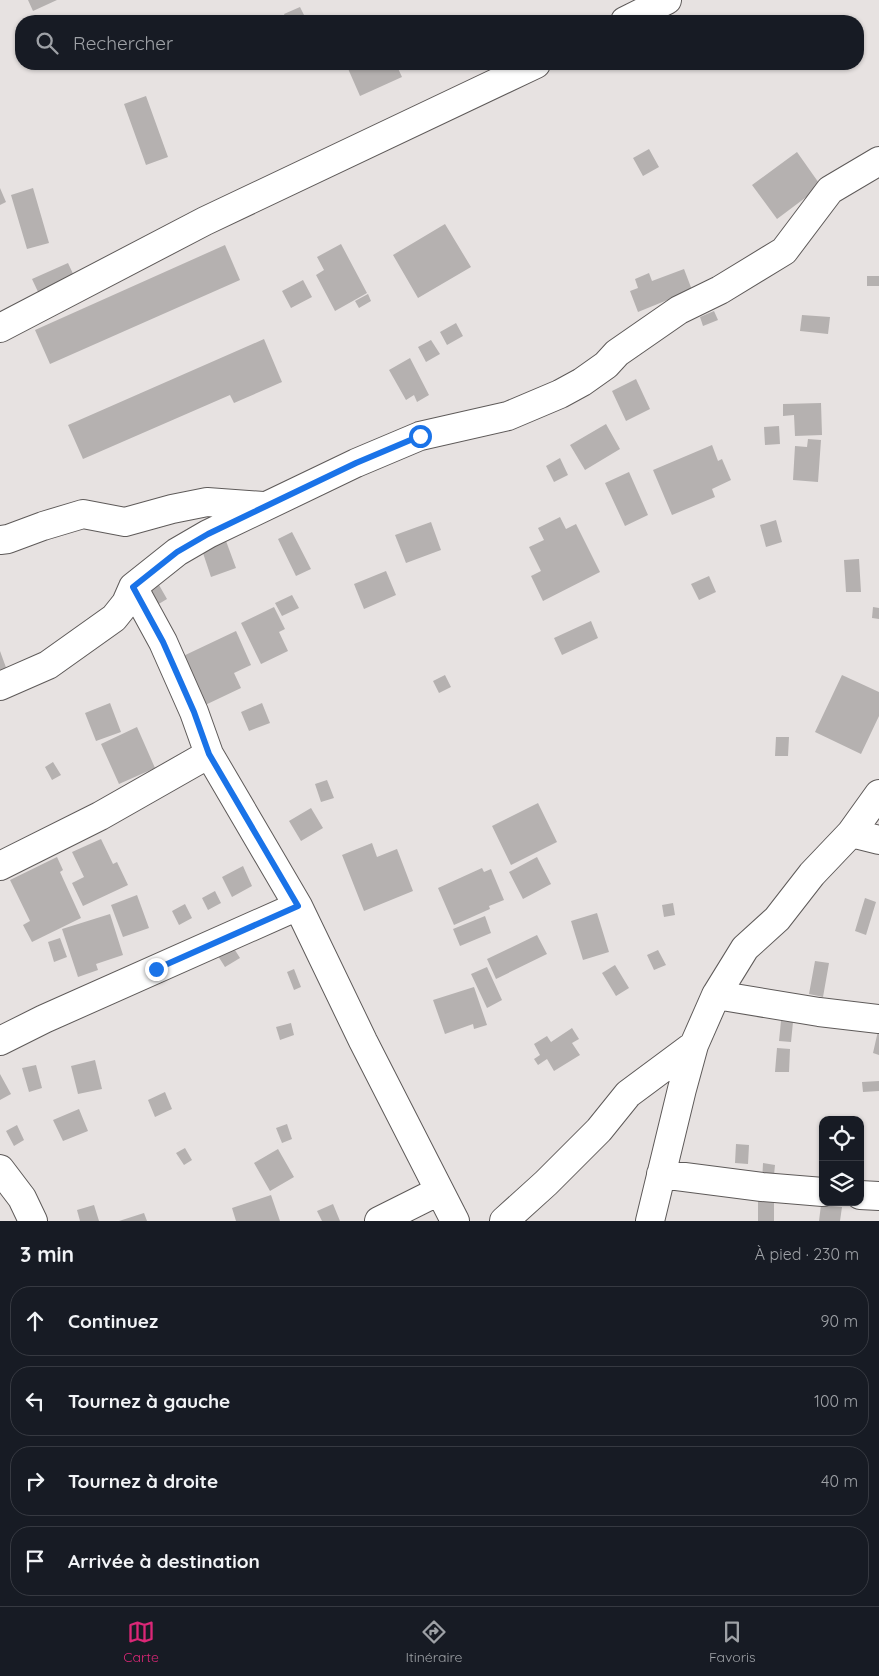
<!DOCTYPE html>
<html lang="fr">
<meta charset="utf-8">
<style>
body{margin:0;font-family:Quicksand,sans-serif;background:#20242c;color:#f1f3f6}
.controls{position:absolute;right:15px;bottom:15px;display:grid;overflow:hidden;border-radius:10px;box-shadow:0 1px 4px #0004}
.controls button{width:45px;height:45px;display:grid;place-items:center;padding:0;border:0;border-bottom:1px solid #363941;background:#171b24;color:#f1f3f6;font:25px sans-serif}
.stop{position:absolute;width:15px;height:15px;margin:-11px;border:4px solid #1a73e8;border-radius:50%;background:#fff}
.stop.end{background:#1a73e8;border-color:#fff;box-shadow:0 1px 5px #0008}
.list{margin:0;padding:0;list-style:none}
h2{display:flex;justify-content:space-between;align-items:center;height:65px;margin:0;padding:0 20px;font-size:21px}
h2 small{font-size:16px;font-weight:400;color:#9ea1a6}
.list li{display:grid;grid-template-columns:32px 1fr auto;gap:15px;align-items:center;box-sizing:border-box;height:70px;margin:0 10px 10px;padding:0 10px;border:1px solid #363941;border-radius:20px}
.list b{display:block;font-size:19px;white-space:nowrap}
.list em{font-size:16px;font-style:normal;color:#9ea1a6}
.icon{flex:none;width:28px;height:28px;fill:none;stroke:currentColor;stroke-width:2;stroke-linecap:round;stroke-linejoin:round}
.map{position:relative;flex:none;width:879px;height:1221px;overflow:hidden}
.search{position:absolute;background:#171b24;box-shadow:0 1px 4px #0004;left:15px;right:15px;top:15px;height:55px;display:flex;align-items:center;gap:12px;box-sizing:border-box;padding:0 18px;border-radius:20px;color:#9ea1a6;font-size:19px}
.sheet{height:385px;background:#171b24}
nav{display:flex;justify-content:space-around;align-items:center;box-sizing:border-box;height:70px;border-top:1px solid #363941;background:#171b24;font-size:14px;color:#9ea1a6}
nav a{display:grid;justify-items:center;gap:2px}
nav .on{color:#db2777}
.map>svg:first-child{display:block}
.building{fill:#b5b1b0}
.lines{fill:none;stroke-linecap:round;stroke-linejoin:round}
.minor-casing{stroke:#5e5a59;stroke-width:30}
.minor{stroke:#fff;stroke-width:28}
.route{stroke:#1a73e8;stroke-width:6}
</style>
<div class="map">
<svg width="879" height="1221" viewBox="0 0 879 1221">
<rect width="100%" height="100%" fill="#e7e2e1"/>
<path class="building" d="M 28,0 L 57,0 L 33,11 Z
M 300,7 L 307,21 L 287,21 L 284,14 Z
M 346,64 L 396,64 L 402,77 L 360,96 Z
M 146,96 L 168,157 L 146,165 L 124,104 Z
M 649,149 L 659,167 L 643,176 L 633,158 Z
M 797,152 L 821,186 L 777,219 L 752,185 Z
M 0,188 L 6,202 L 0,205 Z
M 33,188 L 49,243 L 27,249 L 11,195 Z
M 445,224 L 471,267 L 418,298 L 393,255 Z
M 341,244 L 367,293 L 335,311 L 316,275 L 324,270 L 317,257 Z
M 225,245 L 240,280 L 50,364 L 35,330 Z
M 68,263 L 75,278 L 39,294 L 32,279 Z
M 684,269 L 692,290 L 638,312 L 630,291 L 638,288 L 635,279 L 649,273 L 652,281 Z
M 867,276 L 879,276 L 879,286 L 867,286 Z
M 303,280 L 312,297 L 291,308 L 282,291 Z
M 368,294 L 371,301 L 359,308 L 355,301 Z
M 714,311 L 718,320 L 703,326 L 700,317 Z
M 802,315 L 830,317 L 828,334 L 800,331 Z
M 456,323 L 463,336 L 447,345 L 440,332 Z
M 264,339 L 282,382 L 234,403 L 230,395 L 83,459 L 68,425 Z
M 431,340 L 440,354 L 426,362 L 418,347 Z
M 410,358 L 429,395 L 417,402 L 414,395 L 406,400 L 389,370 Z
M 636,379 L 650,409 L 626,421 L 612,391 Z
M 821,403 L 822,435 L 795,436 L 794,415 L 783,416 L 783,404 Z
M 606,424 L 620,449 L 585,470 L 570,445 Z
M 779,426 L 780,444 L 765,445 L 764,427 Z
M 808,439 L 821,440 L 818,482 L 793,480 L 795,446 L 807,447 Z
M 712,445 L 718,461 L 722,459 L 731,480 L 712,489 L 715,497 L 672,515 L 653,470 Z
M 560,458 L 568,475 L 554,482 L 546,466 Z
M 629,472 L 648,515 L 625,526 L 605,483 Z
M 560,517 L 566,529 L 576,524 L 600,572 L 543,601 L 531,576 L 541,571 L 529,547 L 544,540 L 538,528 Z
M 776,520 L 782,542 L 766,547 L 760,525 Z
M 431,522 L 441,550 L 406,563 L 395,535 Z
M 292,532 L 311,569 L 296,576 L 278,539 Z
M 226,541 L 236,568 L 211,577 L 202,550 Z
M 859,559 L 861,592 L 846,592 L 844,560 Z
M 386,571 L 396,595 L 364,609 L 354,584 Z
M 709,576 L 716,592 L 699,600 L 691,584 Z
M 159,585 L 167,599 L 152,608 L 144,594 Z
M 292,595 L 299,608 L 282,616 L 275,603 Z
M 274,607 L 285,629 L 279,632 L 288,651 L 261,664 L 241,623 Z
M 873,607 L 879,608 L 879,619 L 872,618 Z
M 591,621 L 598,638 L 562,655 L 554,638 Z
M 236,631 L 251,665 L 234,673 L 241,688 L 201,707 L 179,658 Z
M 0,651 L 8,673 L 0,676 Z
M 445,675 L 451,687 L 439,693 L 433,681 Z
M 842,675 L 879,692 L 879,716 L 861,754 L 815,732 Z
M 110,703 L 121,732 L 96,741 L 85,713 Z
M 262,703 L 270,723 L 249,731 L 241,712 Z
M 137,727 L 155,768 L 119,784 L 101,744 Z
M 776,737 L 789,737 L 788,756 L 775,756 Z
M 53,762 L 61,775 L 52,780 L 45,767 Z
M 327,780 L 334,798 L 321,802 L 315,784 Z
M 538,803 L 557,842 L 511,865 L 492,826 Z
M 311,808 L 323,828 L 301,841 L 289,821 Z
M 101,839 L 113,864 L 117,862 L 128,885 L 83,906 L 72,883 L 84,877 L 72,852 Z
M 372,843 L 377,857 L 397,849 L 413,891 L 364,911 L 342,855 Z
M 57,857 L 63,870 L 60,872 L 81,918 L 32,942 L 23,925 L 30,921 L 10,880 Z
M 537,857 L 551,884 L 523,899 L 509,872 Z
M 243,866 L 252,886 L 232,897 L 222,877 Z
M 482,868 L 484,872 L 491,869 L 504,900 L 489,906 L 490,909 L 454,925 L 438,888 Z
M 215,891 L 221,903 L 208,910 L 202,898 Z
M 137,895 L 149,928 L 123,937 L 111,905 Z
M 865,898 L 876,902 L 866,935 L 855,931 Z
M 673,903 L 675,915 L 664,917 L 662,905 Z
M 185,904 L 192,918 L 179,925 L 172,911 Z
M 597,913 L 609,952 L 583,960 L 571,921 Z
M 110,914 L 123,955 L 96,964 L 98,970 L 78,977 L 62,929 Z
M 485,916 L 491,933 L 460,946 L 453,929 Z
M 537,935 L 547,954 L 496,979 L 487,959 Z
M 60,938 L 67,957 L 54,962 L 48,942 Z
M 233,947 L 240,958 L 225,967 L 218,956 Z
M 658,950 L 666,965 L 654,970 L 647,955 Z
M 815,961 L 829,963 L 823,997 L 809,994 Z
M 615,965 L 629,988 L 616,996 L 602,973 Z
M 487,967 L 502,1000 L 487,1008 L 471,974 Z
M 294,969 L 301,987 L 294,990 L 287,972 Z
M 474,987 L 487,1025 L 474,1029 L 473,1024 L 445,1034 L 433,1000 Z
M 781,1021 L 793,1022 L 791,1042 L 779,1041 Z
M 291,1023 L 294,1035 L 280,1040 L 276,1027 Z
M 572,1028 L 579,1039 L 572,1043 L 580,1055 L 554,1071 L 547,1059 L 538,1065 L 534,1059 L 540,1055 L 534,1044 L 547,1036 L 551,1042 Z
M 878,1031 L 879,1031 L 879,1055 L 873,1053 Z
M 777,1048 L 790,1049 L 789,1072 L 775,1072 Z
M 95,1060 L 102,1089 L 78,1094 L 71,1066 Z
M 36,1065 L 42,1088 L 29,1092 L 22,1068 Z
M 0,1074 L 11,1094 L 0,1100 Z
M 879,1081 L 879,1091 L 863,1092 L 862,1082 Z
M 165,1092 L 172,1109 L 155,1117 L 148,1100 Z
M 79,1109 L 88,1131 L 63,1141 L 53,1120 Z
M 287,1124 L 292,1139 L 282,1143 L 276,1128 Z
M 17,1125 L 24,1140 L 14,1146 L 6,1131 Z
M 736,1144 L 749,1145 L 748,1164 L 735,1163 Z
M 185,1148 L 192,1160 L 184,1165 L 176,1153 Z
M 278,1149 L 294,1177 L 270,1191 L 254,1163 Z
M 763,1163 L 775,1165 L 773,1185 L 762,1183 Z
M 271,1195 L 280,1221 L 236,1221 L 232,1208 Z
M 758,1201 L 774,1201 L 774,1221 L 758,1221 Z
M 333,1204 L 340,1221 L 322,1221 L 317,1211 Z
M 94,1205 L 99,1221 L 80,1221 L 77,1210 Z
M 821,1205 L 842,1207 L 840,1221 L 819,1221 Z
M 144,1213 L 147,1221 L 119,1221 Z"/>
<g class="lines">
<defs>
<path id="minor" d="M 625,21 L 667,0
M 0,328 L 205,221 L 536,64
M 0,540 L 8,539 L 43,526 L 83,514 L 125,522 L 172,509 L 207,502 L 263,506
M 133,587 L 163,642 L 194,712 L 209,754 L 298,906 L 363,1041 L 455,1221
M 0,686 L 48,665 L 114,618 L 126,603 L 133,587 L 177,552 L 208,534 L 356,463 L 420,436 L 508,416 L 560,394 L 582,382 L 606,365 L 617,353 L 679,310 L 720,290 L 784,251 L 830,190 L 879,161
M 851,833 L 879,840
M 0,866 L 100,816 L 209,754
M 716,995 L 819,1012 L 879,1019
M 0,1041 L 44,1019 L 298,906
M 0,1169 L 22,1198 L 33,1221
M 661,1174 L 762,1187 L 823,1192
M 860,1195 L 879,1196
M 379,1221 L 439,1191
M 504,1221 L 546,1183 L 599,1130 L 628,1094 L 694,1045
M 650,1221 L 682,1089 L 694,1045 L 716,995 L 745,948 L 777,919 L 812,874 L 851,833 L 879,794"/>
</defs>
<use href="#minor" class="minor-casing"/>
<use href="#minor" class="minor"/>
</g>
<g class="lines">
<path class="route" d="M 156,969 L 298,906 L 209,754 L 194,712 L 163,642 L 133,587 L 177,552 L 208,534 L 356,463 L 420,436"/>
</g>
</svg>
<div class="controls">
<button><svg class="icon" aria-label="locate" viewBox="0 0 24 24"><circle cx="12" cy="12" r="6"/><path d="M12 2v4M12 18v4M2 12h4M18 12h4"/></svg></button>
<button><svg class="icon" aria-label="layers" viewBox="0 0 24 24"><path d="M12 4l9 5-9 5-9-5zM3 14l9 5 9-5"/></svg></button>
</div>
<div class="stop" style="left:420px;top:436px"></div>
<div class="stop end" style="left:156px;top:969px"></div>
<div class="search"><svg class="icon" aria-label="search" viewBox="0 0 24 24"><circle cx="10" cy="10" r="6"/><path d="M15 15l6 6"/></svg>Rechercher</div>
</div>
<section class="sheet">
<h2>3 min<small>À pied · 230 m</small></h2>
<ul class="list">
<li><svg class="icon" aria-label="ahead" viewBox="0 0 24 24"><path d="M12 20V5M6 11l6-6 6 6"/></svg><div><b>Continuez</b></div><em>90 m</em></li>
<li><svg class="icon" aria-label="left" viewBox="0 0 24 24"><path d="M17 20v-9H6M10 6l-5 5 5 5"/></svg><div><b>Tournez à gauche</b></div><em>100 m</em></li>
<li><svg class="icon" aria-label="right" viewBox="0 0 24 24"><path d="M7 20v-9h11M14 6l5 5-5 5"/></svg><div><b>Tournez à droite</b></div><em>40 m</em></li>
<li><svg class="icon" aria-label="arrive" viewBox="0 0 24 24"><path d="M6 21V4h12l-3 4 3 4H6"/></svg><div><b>Arrivée à destination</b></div></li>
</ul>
</section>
<nav>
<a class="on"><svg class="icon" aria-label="map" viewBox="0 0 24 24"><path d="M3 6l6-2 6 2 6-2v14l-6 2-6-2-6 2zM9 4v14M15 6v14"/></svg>Carte</a>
<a><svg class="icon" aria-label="directions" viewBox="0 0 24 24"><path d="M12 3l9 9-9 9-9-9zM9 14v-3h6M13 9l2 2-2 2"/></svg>Itinéraire</a>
<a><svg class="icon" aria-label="saved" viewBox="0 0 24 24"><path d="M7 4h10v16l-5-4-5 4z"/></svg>Favoris</a>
</nav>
